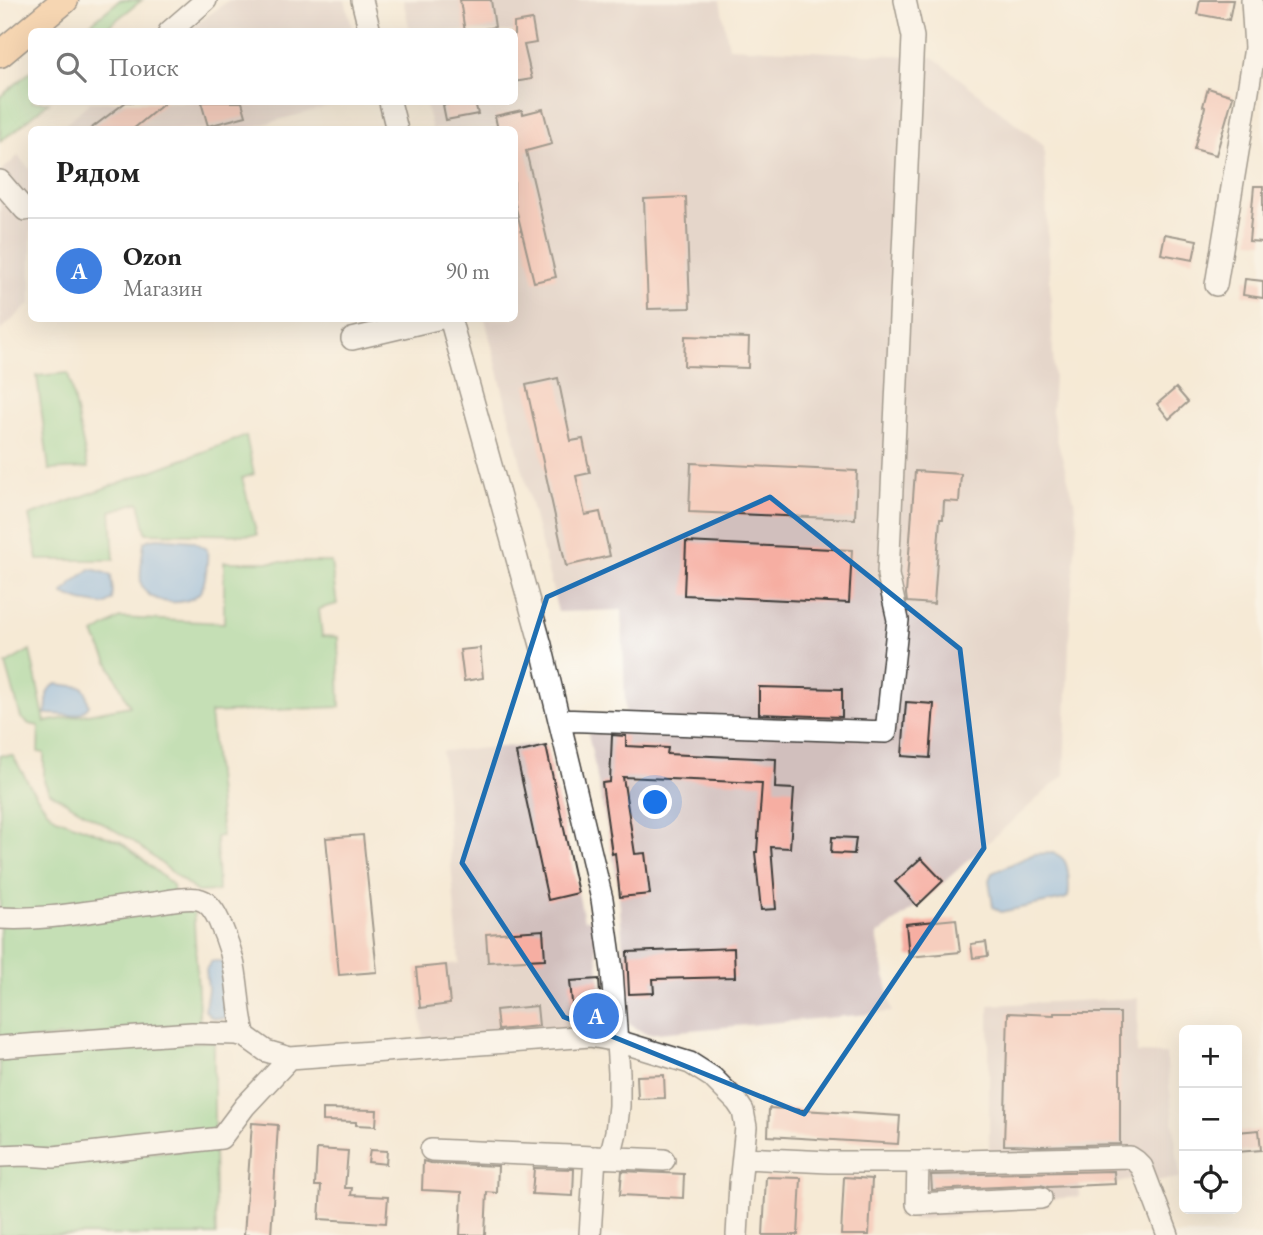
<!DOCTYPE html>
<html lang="ru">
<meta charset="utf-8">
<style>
body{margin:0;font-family:"EB Garamond",serif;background:#f6f6f6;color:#222}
.controls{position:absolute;right:21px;bottom:21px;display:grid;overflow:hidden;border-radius:10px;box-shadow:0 7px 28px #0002}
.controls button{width:63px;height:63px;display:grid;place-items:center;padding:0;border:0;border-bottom:2px solid #e0e0e0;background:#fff;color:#222;font:35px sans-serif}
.you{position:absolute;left:656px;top:803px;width:24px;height:24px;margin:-18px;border:5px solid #fff;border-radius:50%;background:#1a73e8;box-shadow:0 0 0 10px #1a73e833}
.badge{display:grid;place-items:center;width:46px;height:46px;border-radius:50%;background:#1a73e8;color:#fff;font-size:23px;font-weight:700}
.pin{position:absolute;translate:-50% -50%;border:4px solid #fff;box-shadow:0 2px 7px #0006}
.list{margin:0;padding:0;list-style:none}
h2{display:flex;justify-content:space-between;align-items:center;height:91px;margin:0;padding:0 28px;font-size:30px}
h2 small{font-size:23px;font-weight:400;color:#767676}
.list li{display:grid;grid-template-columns:46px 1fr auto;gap:21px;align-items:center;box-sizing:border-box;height:105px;padding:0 28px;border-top:2px solid #e0e0e0}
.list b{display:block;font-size:26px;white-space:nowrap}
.list p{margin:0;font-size:23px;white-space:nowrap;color:#767676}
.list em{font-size:23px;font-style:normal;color:#767676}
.icon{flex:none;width:38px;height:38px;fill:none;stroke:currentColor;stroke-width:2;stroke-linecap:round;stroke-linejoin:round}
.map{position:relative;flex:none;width:1263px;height:1235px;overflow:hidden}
.search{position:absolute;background:#fff;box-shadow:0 7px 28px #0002;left:28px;top:28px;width:490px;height:77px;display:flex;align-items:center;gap:18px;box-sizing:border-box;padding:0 24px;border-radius:10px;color:#767676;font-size:26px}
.panel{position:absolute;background:#fff;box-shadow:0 7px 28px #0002;left:28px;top:126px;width:490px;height:196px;border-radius:10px}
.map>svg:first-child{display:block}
.industrial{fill:#d1bfbd}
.green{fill:#8ad38f;stroke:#537856;stroke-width:2}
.water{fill:#74aee4;stroke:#486580;stroke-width:2}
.building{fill:#f6aea2}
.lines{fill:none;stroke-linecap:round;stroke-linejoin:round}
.minor-casing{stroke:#3d3b38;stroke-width:24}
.major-casing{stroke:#3d3b38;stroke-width:29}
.minor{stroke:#fff;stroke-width:21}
.major{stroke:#f7be88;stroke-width:26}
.marked{fill:none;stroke:#1f6fb2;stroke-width:5;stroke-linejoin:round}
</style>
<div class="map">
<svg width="1263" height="1235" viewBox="0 0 1263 1235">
<rect width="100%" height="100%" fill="#fdfcf7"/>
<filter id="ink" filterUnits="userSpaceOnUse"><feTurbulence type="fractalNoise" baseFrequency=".0143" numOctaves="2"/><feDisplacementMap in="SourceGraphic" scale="14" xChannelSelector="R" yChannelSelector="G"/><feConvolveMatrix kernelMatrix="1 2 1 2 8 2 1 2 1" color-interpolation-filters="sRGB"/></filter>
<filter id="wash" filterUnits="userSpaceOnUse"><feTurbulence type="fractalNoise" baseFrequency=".00686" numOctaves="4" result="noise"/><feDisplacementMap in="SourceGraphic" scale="28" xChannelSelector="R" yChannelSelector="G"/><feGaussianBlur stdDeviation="1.57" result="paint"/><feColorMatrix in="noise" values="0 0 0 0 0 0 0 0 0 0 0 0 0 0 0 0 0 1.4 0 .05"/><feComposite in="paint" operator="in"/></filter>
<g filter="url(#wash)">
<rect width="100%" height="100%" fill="#f6ead5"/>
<path class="industrial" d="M 229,0 L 345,0 L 353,31 L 188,31 Z
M 403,0 L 720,0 L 729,47 L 933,57 L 1044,146 L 1054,376 L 1052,411 L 1057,439 L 1074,500 L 1077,524 L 1070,617 L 1064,775 L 917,906 L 877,935 L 892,1012 L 646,1034 L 629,1024 L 618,883 L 588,733 L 626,732 L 622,610 L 558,612 L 485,319 L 514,318 L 514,130 L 432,129 L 425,102 L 514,102 L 514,32 L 410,31 Z
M 90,102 L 345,102 L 246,129 L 59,130 Z
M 18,156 L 31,170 L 31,303 L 0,331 L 0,172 Z
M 546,744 L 584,920 L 593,919 L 605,1023 L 423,1040 L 416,968 L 459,963 L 442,751 Z
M 1138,998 L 1137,1053 L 1166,1054 L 1180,1178 L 1138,1184 L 1136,1178 L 1115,1184 L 1080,1185 L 1079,1197 L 1049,1199 L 1049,1206 L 912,1220 L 912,1157 L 989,1155 L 989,1005 Z"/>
<path class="green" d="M 120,0 L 142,0 L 102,31 L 81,31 Z
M 31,71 L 32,102 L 49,102 L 16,130 L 0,141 L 0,97 Z
M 68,373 L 88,468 L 49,470 L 37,376 Z
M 246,436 L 254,474 L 242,478 L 257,535 L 146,533 L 139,502 L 111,511 L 114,560 L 38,560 L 29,516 Z
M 224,562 L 331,562 L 337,604 L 319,609 L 322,636 L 338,637 L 340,707 L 210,713 L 222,836 L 216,837 L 218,891 L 197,892 L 133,841 L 49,792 L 44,781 L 44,753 L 38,752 L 39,726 L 29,724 L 21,718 L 6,664 L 30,650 L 45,722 L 130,706 L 94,634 L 120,618 L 224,623 Z
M 0,755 L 13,756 L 33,791 L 47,810 L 56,818 L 121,842 L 173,885 L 174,896 L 0,913 Z
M 193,905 L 200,1027 L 0,1042 L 0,923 L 78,922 L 117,919 L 144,910 Z
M 214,1041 L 214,1130 L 68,1149 L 0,1150 L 0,1054 Z
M 208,1149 L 214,1152 L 216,1235 L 0,1235 L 0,1162 Z"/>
<path class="water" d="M 158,538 L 193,541 L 207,549 C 208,560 206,584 200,592 C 187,608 150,605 142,586 C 138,577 143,553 144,542 L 150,539 Z
M 90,569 C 97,570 105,572 111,576 L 113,592 L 112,600 L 105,605 L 81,601 L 63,594 L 63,592 L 70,587 L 71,584 Z
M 57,684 L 82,687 L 86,692 L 89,706 C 77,721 60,713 45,714 C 51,700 40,691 57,684 Z
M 1054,853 C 1058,855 1061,856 1064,860 C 1069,867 1070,888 1068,897 L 1064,899 L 1001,912 L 993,907 L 989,880 L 992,873 L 1034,854 Z
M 212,961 L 223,961 L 231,1014 C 226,1020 218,1019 211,1017 L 205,1010 L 208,989 L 206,969 Z"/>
<g id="blocks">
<path class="building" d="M 460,0 L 491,0 L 495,27 L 465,32 Z
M 1200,0 L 1233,0 L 1229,20 L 1197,14 Z
M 532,20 L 536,43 L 524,45 L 532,79 L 514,82 L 514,23 Z
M 1208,88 L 1233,96 L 1216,155 L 1194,149 L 1205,107 L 1203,106 Z
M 126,102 L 166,102 L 132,130 L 89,130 Z
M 201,102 L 242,102 L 246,116 L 208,126 Z
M 462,102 L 475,102 L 478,114 L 446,120 L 443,105 Z
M 543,109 L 552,144 L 526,151 L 556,277 L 534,282 L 514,200 L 514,130 L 498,130 L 495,116 L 522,110 L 523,114 Z
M 1254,186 L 1263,186 L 1263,242 L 1249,241 Z
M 686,197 L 690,308 L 648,309 L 644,199 Z
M 1165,234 L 1197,240 L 1193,260 L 1161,254 Z
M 1245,279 L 1263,281 L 1263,298 L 1243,295 Z
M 685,336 L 749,338 L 748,368 L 684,366 Z
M 558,378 L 571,441 L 583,439 L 590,473 L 576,476 L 585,515 L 600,512 L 610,556 L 566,566 L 526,385 Z
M 1176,388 L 1188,402 L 1169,419 L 1157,404 Z
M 691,463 L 857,471 L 855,519 L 689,512 Z
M 915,471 L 961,474 L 959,502 L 944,501 L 943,519 L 940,519 L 934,604 L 907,602 L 906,594 Z
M 686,542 L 852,550 L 849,603 L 684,595 Z
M 480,648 L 483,678 L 464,681 L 460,650 Z
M 759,687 L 842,689 L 842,717 L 759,714 Z
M 906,702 L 934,704 L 930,758 L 902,756 Z
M 612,735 L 626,736 L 626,746 L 668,748 L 667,754 L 776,759 L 775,788 L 794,789 L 790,848 L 771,847 L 776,909 L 761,910 L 755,852 L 757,852 L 762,783 L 623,777 L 635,854 L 645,853 L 650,894 L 620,897 L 615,853 L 612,854 L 602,783 L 610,782 Z
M 546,746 L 578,893 L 548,900 L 516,753 Z
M 363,835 L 377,972 L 339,975 L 326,838 Z
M 832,837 L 856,838 L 854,854 L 831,853 Z
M 921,858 L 943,881 L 917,906 L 895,882 Z
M 956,919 L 960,952 L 909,957 L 906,924 Z
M 543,930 L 545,959 L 488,962 L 486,934 Z
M 986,942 L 988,956 L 973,958 L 971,944 Z
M 734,948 L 735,977 L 653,979 L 654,993 L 629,994 L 627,952 Z
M 446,965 L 450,1004 L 420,1008 L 416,968 Z
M 599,979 L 602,1023 L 574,1024 L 570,981 Z
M 537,1006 L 539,1026 L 498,1030 L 496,1010 Z
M 1008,1013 L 1054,1015 L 1054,1013 L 1120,1013 L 1120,1144 L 1040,1146 L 1004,1145 Z
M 664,1075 L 665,1098 L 638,1099 L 637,1076 Z
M 769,1108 L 900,1116 L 898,1144 L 768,1136 Z
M 323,1109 L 377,1110 L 376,1126 L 356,1125 L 356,1122 L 323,1121 Z
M 252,1123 L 278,1125 L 271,1235 L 244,1235 Z
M 1259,1130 L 1261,1150 L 1237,1152 L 1237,1132 Z
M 317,1149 L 348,1151 L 345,1188 L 352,1188 L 351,1195 L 388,1197 L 386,1223 L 319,1219 L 321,1186 L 315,1186 Z
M 370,1150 L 387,1151 L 386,1164 L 368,1162 Z
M 423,1161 L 430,1163 L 498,1166 L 497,1193 L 487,1192 L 485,1235 L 460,1235 L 462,1192 L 422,1190 Z
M 534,1168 L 574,1169 L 573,1196 L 532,1194 Z
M 622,1171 L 684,1174 L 683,1198 L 620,1195 Z
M 1114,1171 L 1115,1184 L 1048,1187 L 1040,1185 L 932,1190 L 931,1175 Z
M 766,1177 L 801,1178 L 798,1235 L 763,1235 Z
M 844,1177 L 872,1179 L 869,1235 L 841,1235 Z"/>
</g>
</g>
<g filter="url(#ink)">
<use href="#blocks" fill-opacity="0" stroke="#3d3b38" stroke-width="2"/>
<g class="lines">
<defs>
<path id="minor" d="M 362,0 L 370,32
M 169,32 L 206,0
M 390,102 L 397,130
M 0,181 L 25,210
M 1216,285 L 1255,48 L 1252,0
M 450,318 L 541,645 L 602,899 L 612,970 L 619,1073 L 619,1106 L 616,1132 L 610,1157
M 352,339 L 441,318
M 559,720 L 886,732 L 898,620 L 888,575 L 913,37 L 905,0
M 0,918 C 52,921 103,908 155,903 C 168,901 185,897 198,899 C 209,901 215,912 219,921 C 227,939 234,959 236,978 C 239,998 239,1017 245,1036
M 0,1047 L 192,1033 L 237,1034 L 245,1036 L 266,1051 L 290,1058 L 590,1036 L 618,1041 L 690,1063 L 712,1077 L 737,1102 L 743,1111 L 746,1127 L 740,1184 L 737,1235
M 431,1150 L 664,1160
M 0,1156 L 25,1155 L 54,1157 L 221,1138 L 245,1106 L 290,1058
M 743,1158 L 829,1162 L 918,1162 L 1130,1157 L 1136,1161 L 1142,1167 L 1168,1235
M 918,1162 L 917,1204 L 1041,1198
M 590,1235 L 595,1157"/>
<path id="major" d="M 0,54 L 65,0"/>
</defs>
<use href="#minor" class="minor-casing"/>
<use href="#major" class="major-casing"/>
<use href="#minor" class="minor"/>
<use href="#major" class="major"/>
</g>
</g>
<path d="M0 0H1263V1235H0ZM 770,497 L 960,649 L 984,848 L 804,1114 L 564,1017 L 462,863 L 547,597 Z" fill="#f6ead5" fill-opacity=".55" fill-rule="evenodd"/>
<path class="marked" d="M 770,497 L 960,649 L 984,848 L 804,1114 L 564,1017 L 462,863 L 547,597 Z"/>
</svg>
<div class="controls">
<button>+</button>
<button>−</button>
<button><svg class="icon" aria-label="locate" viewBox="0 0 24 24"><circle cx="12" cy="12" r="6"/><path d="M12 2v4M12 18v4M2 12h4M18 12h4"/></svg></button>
</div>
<div class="you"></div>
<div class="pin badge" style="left:596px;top:1016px;background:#3f7fe0">A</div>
<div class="search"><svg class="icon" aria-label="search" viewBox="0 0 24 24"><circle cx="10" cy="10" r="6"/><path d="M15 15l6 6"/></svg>Поиск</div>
<section class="panel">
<h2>Рядом<small></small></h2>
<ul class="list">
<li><span class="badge" style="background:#3f7fe0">A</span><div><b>Ozon</b><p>Магазин</p></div><em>90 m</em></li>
</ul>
</section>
</div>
